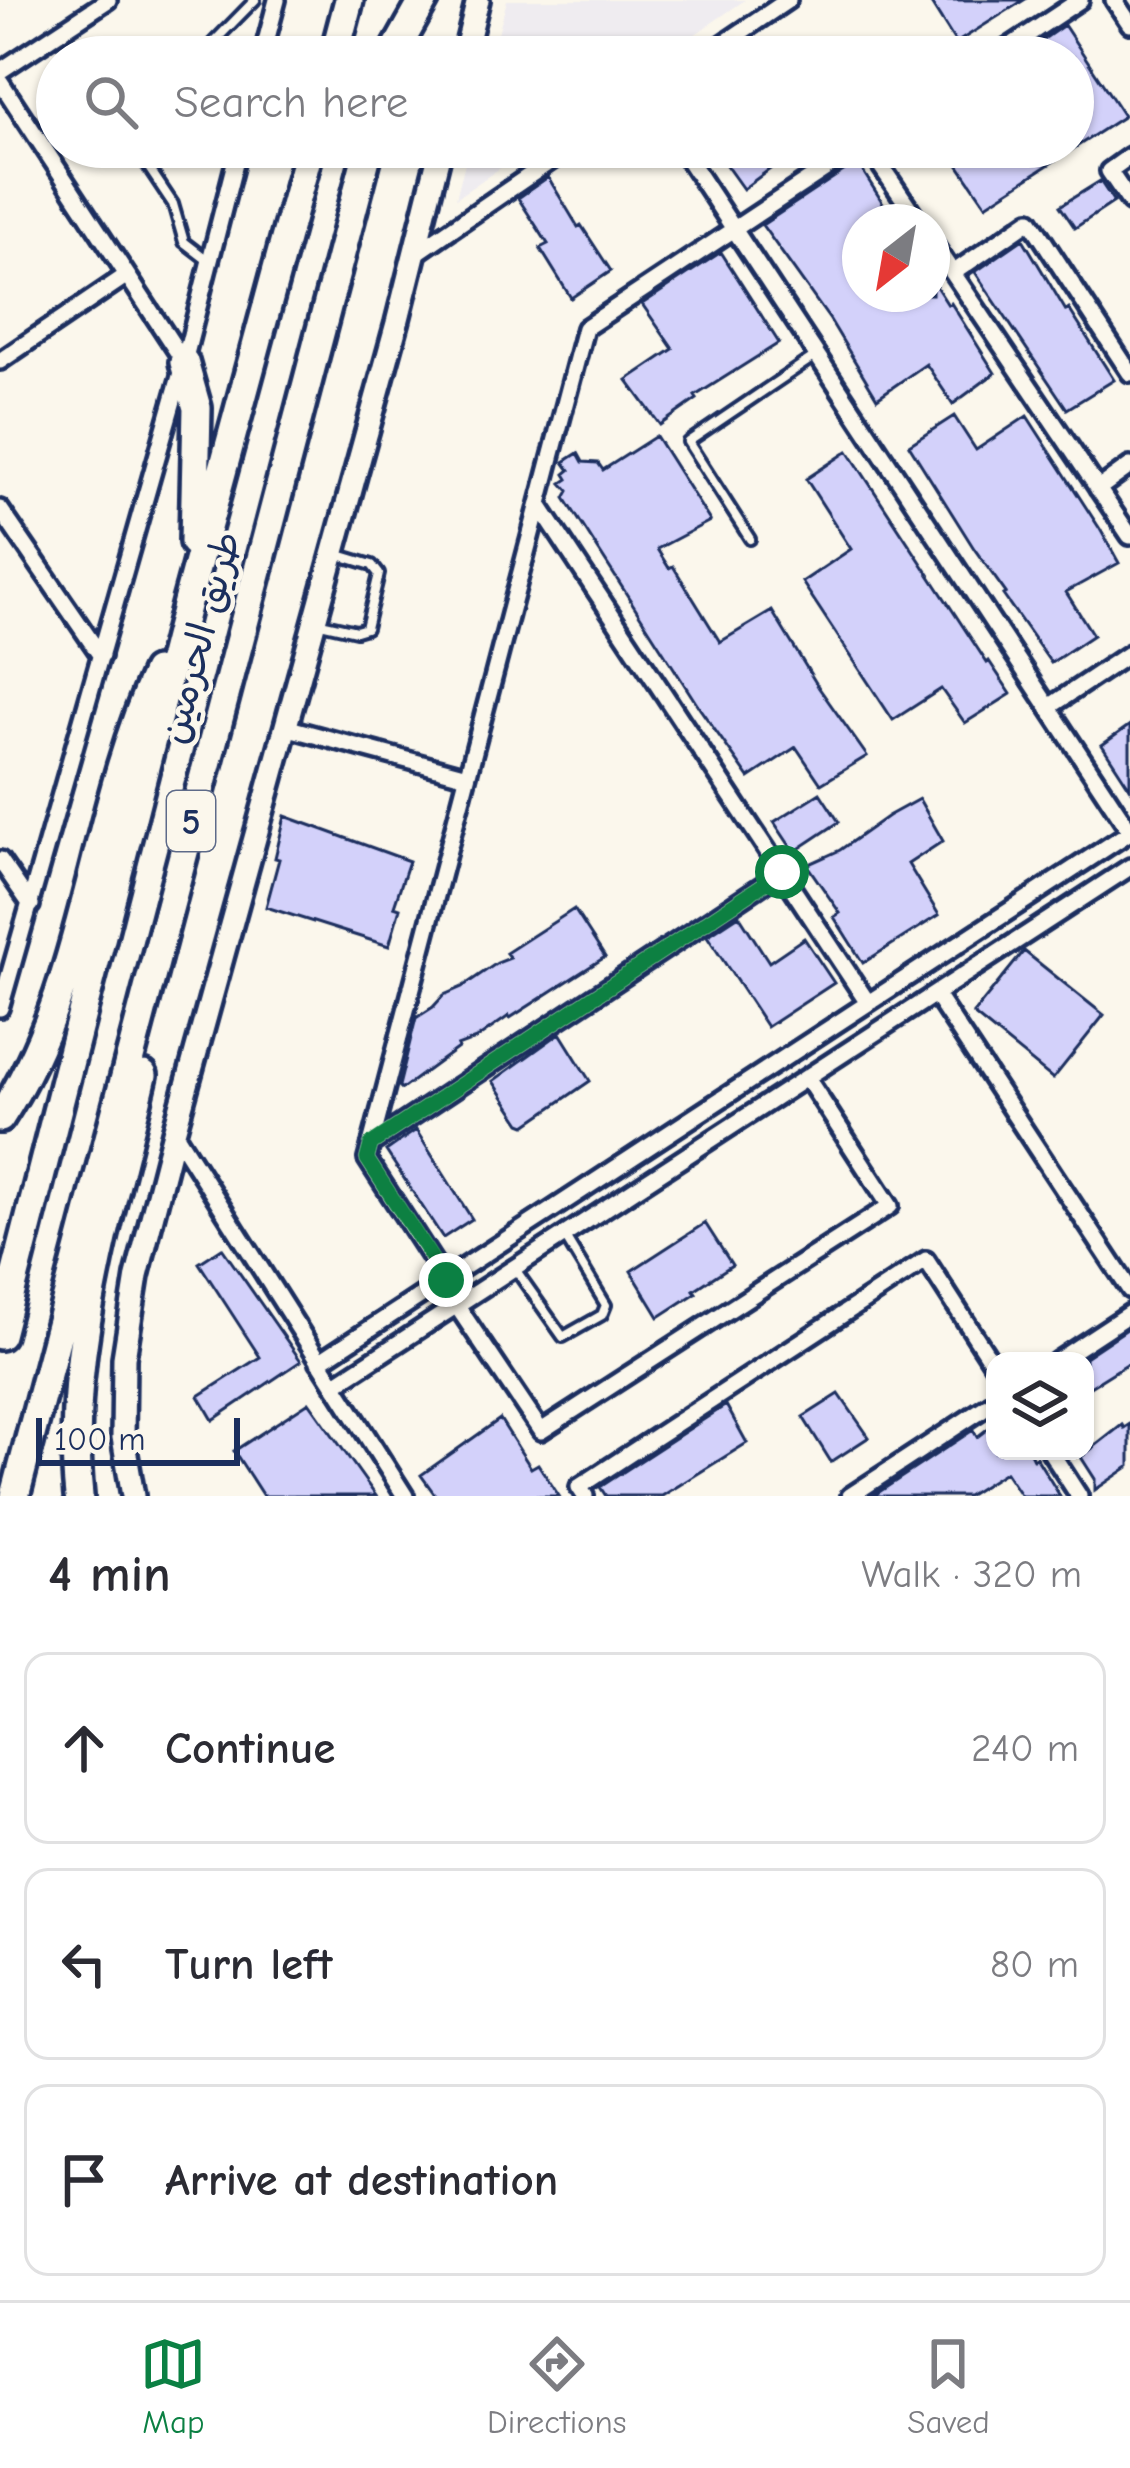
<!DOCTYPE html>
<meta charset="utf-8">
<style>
body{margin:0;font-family:"Comic Neue","Playpen Sans Arabic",sans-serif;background:#f7f7f7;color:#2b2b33}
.controls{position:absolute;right:36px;bottom:36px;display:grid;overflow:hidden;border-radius:24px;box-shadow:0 3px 9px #0004}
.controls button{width:108px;height:108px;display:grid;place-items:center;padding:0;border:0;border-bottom:3px solid #e1e1e2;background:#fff;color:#2b2b33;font:60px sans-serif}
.compass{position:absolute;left:842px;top:204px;width:108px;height:108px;border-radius:50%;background:#fff;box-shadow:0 3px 9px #0004;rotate:211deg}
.scale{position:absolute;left:36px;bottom:30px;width:204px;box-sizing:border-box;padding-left:12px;border:6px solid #1b2f5e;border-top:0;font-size:33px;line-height:42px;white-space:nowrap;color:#1b2f5e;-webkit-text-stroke:9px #fbf7ec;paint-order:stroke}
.stop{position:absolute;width:36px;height:36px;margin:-27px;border:9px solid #0b8043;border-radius:50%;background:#fff}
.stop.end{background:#0b8043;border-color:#fff;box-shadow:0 3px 12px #0008}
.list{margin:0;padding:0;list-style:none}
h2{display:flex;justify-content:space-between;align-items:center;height:156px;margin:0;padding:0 48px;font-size:51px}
h2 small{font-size:39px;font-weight:400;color:#7c7c81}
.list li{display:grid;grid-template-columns:78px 1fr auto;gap:36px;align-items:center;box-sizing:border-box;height:192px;margin:0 24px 24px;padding:0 24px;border:3px solid #e1e1e2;border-radius:24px}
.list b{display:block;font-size:45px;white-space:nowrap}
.list em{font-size:39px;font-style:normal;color:#7c7c81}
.icon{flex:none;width:66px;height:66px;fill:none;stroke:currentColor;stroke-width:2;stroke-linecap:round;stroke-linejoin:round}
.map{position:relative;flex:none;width:1130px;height:1496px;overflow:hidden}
.search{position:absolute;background:#fff;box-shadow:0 3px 9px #0004;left:36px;right:36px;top:36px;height:132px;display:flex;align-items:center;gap:30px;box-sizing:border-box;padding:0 42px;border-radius:66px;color:#7c7c81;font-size:45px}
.sheet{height:804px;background:#fff}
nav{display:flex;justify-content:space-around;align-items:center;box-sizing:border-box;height:168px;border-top:3px solid #e1e1e2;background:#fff;font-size:33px;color:#7c7c81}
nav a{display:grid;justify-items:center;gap:6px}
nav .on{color:#0b8043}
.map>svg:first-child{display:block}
.built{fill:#efecf0}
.building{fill:#d3d1fa;stroke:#1b2f5e;stroke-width:3}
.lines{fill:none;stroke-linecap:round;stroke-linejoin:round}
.service-casing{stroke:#1b2f5e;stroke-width:16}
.minor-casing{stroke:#1b2f5e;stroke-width:24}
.secondary-casing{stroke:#1b2f5e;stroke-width:30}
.motorway-casing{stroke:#1b2f5e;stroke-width:36}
.service{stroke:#fbf7ec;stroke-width:8}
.minor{stroke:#fbf7ec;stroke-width:15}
.secondary{stroke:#fbf7ec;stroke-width:21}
.motorway{stroke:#fbf7ec;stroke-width:27}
.route{stroke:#0b8043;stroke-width:15}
.labels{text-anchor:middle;stroke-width:9;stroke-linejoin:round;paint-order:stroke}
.shield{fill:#fbf7ec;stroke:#5e6b89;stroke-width:3}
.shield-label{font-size:36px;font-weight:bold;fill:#1b2f5e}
.street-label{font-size:39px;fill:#1b2f5e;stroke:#fbf7ec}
</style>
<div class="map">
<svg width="1130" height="1496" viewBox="0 0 1130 1496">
<rect width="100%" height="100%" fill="#fbf7ec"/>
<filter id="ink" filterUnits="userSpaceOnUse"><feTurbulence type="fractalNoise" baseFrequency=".00833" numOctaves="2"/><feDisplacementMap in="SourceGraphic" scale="24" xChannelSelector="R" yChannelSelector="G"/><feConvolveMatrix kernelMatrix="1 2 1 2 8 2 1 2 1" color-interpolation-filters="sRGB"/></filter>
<g filter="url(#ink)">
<path class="built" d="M 507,0 L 745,0 L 662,57 L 492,57 Z
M 469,147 L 531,147 L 456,198 Z"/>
<path class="building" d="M 929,0 L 1024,0 L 956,43 Z
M 1064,25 L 1124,116 L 986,205 L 946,147 L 1073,147 L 1073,57 L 1018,57 Z
M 713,147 L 757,147 L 770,169 L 743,189 Z
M 857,162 L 895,222 L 860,222 L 860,294 L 932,294 L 932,280 L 948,305 L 951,303 L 995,373 L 953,404 L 926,364 L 877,398 L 830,320 L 762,225 Z
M 548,177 L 578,227 L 581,225 L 611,271 L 571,298 L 540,248 L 548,244 L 518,198 Z
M 1100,181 L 1114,202 L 1075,228 L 1060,206 Z
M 1023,239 L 1066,311 L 1069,309 L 1114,380 L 1067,409 L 975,272 Z
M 721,252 L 779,343 L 695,396 L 697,399 L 660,425 L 627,380 L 673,349 L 642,304 Z
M 954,416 L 976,450 L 1027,416 L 1100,529 L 1119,563 L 1066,592 L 1093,635 L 1051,663 L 1003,595 L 1006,593 L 975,550 L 909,445 Z
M 656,436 L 710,521 L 657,549 L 669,568 L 673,566 L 720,642 L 772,611 L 819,688 L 867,756 L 821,784 L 796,747 L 749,778 L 700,709 L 565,498 L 569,491 L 562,483 L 568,479 L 565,474 L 570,470 L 564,462 L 578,453 L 583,462 L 598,463 L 603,470 Z
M 848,451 L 987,663 L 989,661 L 1011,694 L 965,723 L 941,689 L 893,720 L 802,582 L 851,549 L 806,479 Z
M 1130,725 L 1130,788 L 1102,745 Z
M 820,793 L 839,822 L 794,852 L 774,822 Z
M 919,799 L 943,841 L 908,864 L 939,915 L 863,963 L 834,917 L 840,913 L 807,865 L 840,850 L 888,816 Z
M 285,816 L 409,861 L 394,906 L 400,908 L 389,946 L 266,907 L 279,859 L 275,858 Z
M 574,909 L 605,957 L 510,1018 L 509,1016 L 476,1039 L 457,1046 L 458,1048 L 402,1089 L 399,1086 L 416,1018 L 433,1007 L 444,995 L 462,987 L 497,963 L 510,958 L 506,953 Z
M 739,915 L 769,962 L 804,938 L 834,983 L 767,1027 L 707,936 Z
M 1024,951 L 1104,1015 L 1053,1079 L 973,1014 Z
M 560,1033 L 590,1081 L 526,1125 L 521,1123 L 493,1081 Z
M 416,1130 L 472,1219 L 443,1238 L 386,1151 Z
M 705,1223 L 732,1265 L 694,1290 L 696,1293 L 659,1317 L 631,1271 Z
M 222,1248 L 301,1361 L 213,1420 L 199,1396 L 260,1357 L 199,1263 Z
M 1130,1327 L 1130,1362 L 1085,1390 L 1085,1357 Z
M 839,1394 L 869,1437 L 831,1462 L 803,1417 Z
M 309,1402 L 376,1496 L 263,1496 L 234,1451 Z
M 726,1405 L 747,1443 L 662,1496 L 606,1496 L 600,1487 Z
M 500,1419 L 531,1468 L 538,1464 L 559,1496 L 436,1496 L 421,1475 Z
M 995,1423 L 995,1451 L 1029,1451 L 1033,1459 L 1036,1457 L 1060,1496 L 1021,1496 L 1005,1472 L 967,1496 L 873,1496 L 973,1430 L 977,1437 Z
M 1130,1424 L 1130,1466 L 1095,1490 L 1095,1479 L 1081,1457 L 1122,1425 L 1124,1428 Z"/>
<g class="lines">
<defs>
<path id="service" d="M 199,57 L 255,0
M 135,147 L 173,204 L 184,242 L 210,262
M 750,539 L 688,442 L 815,356
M 316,622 L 356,631 L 366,628 L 379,574 L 372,565 L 339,555
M 515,1269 L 563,1337 L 602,1315 L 606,1305 L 565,1237"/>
<path id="minor" d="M 1114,0 L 1130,24
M 262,57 L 277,0
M 704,57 L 788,0
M 994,57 L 1080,0
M 0,71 L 108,0
M 0,81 L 184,362
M 680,147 L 1130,831
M 868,147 L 919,222
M 1130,156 L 1109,171 L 1130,202
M 932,242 L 1130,536
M 415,254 L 571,147
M 953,273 L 1030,220 L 1130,373
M 0,361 L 127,275
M 1098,489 L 1130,466
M 539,505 L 868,1003
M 0,509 L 101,656
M 1049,707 L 1130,653
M 285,727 L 467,776
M 0,860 L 31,905
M 935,994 L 1130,1290
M 0,1008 L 184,362 L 239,147
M 174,1132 L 405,1496
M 371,1144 L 782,872
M 445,1280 L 367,1159 L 585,328 L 858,147
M 457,1306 L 541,1431 L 890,1206 L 807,1078
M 1057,1361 L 1130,1313
M 319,1362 L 1130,832
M 334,1385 L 1130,867
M 1050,1451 L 1079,1496
M 585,1496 L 579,1487 L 926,1260 L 995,1367
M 850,1496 L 995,1401"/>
<path id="secondary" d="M 464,57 L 478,0
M 133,1496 L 123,1437 L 124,1358 L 137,1276 L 174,1132 L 397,323 L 441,147"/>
<path id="motorway" d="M 393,55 L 424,0
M 334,57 L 349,0
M 184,362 L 197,408 L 194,542
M 0,1118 C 88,984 91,815 156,672
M 0,1335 L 187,602 L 310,147
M 15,1496 L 369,147
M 79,1496 C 64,1353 111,1212 143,1075"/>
</defs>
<use href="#service" class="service-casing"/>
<use href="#minor" class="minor-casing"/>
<use href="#secondary" class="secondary-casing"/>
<use href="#motorway" class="motorway-casing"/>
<use href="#service" class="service"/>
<use href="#minor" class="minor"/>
<use href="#secondary" class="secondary"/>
<use href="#motorway" class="motorway"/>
</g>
</g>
<g class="lines" filter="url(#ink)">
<path class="route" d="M 446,1280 L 367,1159 L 371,1144 L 782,872"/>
</g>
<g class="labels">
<rect class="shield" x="167" y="791" width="48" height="60" rx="9"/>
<g class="shield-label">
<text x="191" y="834">5</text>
</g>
<g class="street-label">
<text transform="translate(199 637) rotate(-75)" y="14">طريق الحرمين</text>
</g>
</g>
</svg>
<div class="controls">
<button><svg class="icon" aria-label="layers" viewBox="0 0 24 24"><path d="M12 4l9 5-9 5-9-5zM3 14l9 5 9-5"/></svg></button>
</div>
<svg class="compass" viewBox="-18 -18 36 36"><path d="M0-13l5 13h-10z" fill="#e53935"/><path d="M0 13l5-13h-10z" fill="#7c7c81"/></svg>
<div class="scale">100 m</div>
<div class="stop" style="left:782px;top:872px"></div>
<div class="stop end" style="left:446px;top:1280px"></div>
<div class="search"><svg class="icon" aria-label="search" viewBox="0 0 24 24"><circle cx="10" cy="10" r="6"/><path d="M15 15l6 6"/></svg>Search here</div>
</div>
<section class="sheet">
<h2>4 min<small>Walk · 320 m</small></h2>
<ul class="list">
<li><svg class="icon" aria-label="ahead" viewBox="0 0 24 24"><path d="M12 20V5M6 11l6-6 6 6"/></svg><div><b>Continue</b></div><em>240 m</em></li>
<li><svg class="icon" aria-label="left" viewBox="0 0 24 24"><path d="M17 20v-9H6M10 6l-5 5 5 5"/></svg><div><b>Turn left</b></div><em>80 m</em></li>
<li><svg class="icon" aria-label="arrive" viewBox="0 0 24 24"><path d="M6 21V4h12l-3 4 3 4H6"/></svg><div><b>Arrive at destination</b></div></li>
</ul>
</section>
<nav>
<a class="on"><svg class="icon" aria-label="map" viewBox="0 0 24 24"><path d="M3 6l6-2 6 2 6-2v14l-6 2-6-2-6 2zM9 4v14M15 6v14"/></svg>Map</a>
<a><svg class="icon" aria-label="directions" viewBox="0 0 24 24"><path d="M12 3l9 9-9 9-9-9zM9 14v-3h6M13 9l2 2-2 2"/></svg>Directions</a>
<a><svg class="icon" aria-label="saved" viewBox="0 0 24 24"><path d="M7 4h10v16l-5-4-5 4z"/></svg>Saved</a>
</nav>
